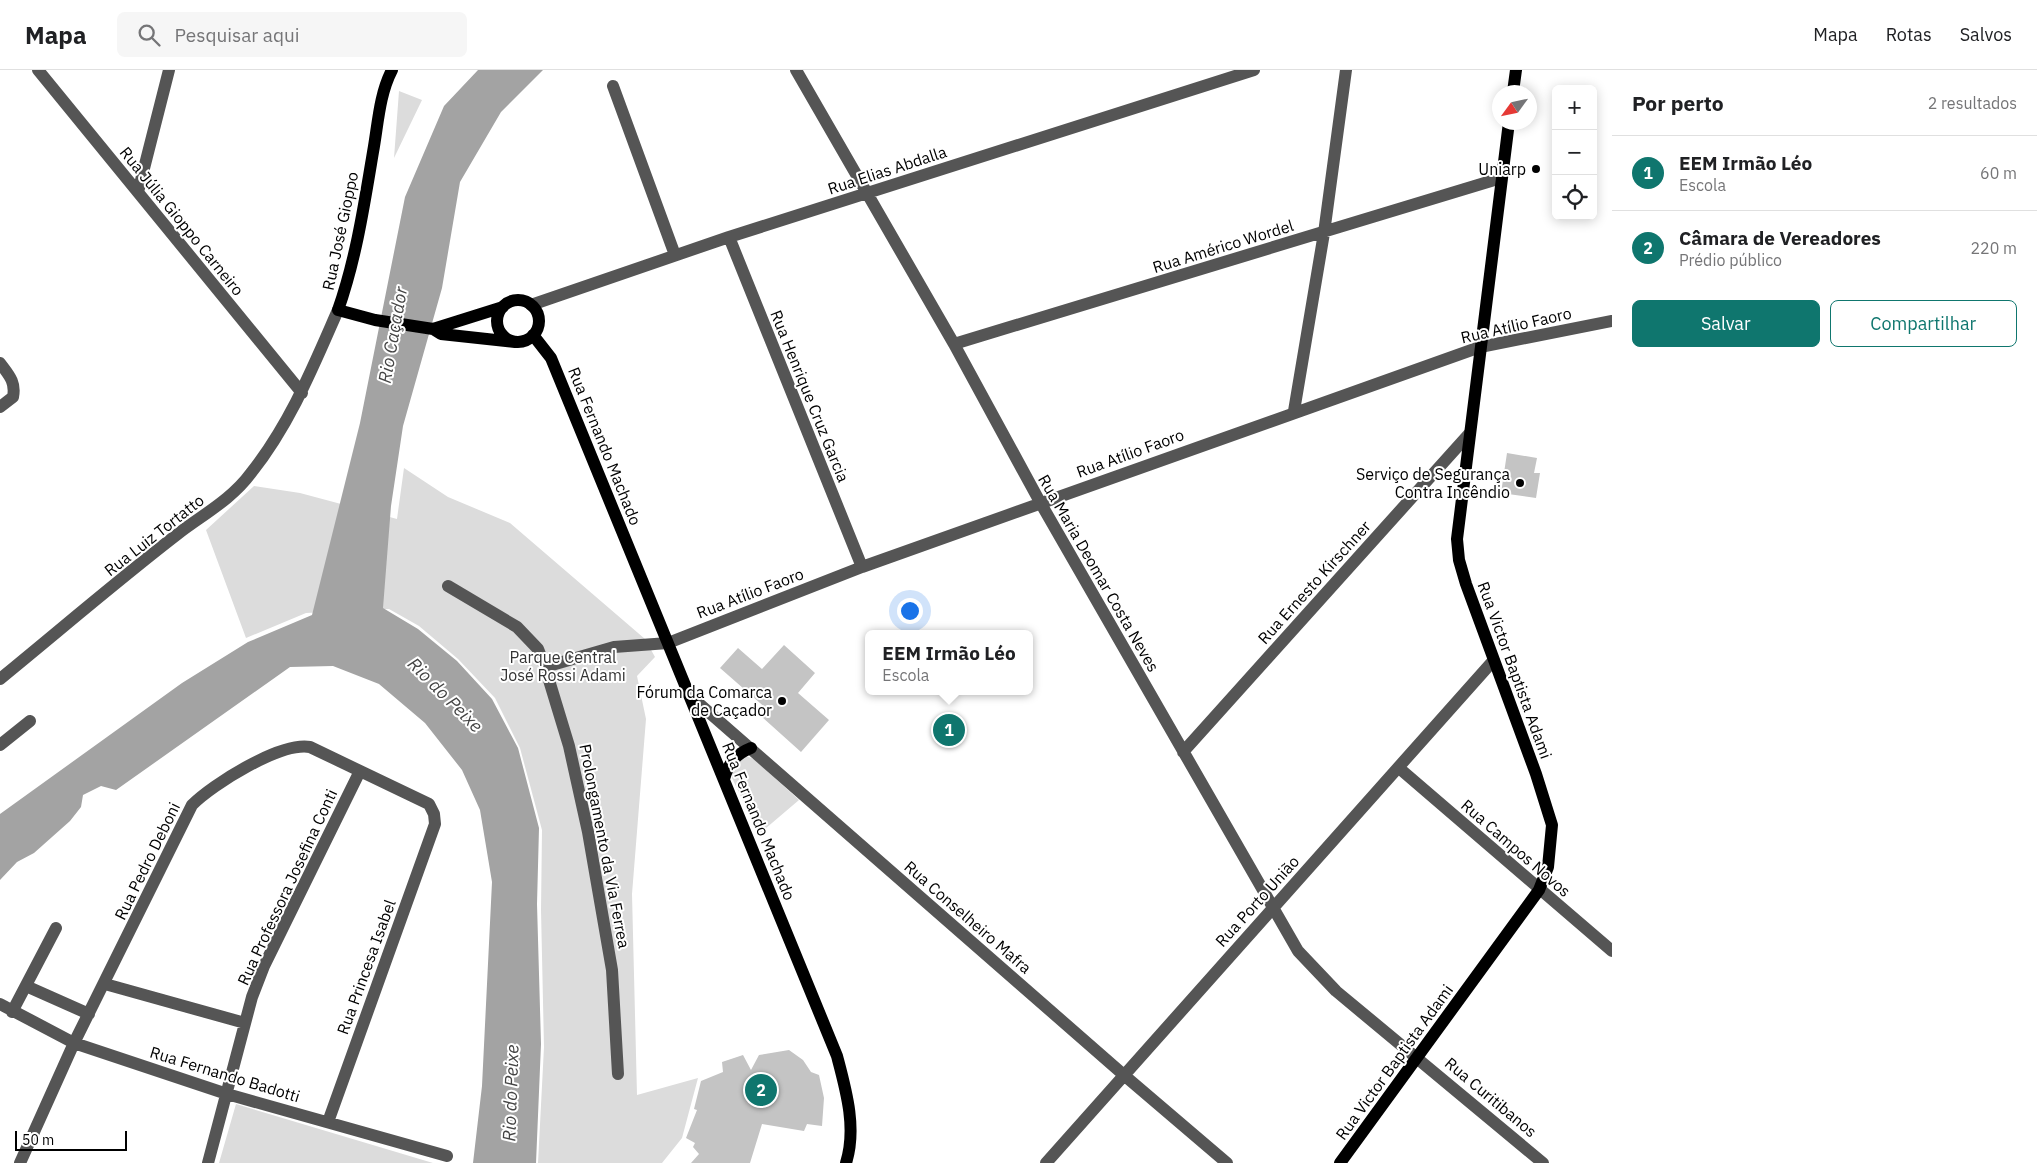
<!DOCTYPE html>
<html lang="pt">
<meta charset="utf-8">
<style>
body{margin:0;font-family:"IBM Plex Sans",sans-serif;background:#f6f6f6;color:#202124}
.controls{position:absolute;right:15px;top:15px;display:grid;overflow:hidden;border-radius:8px;box-shadow:0 2px 12px #0003}
.controls button{width:45px;height:45px;display:grid;place-items:center;padding:0;border:0;border-bottom:1px solid #e0e0e0;background:#fff;color:#202124;font:25px sans-serif}
.compass{position:absolute;left:1492px;top:15px;width:45px;height:45px;border-radius:50%;background:#fff;box-shadow:0 2px 12px #0003;rotate:237deg}
.scale{position:absolute;left:15px;bottom:12px;width:112px;box-sizing:border-box;padding-left:5px;border:2px solid #000;border-top:0;font-size:14px;line-height:18px;white-space:nowrap;color:#000;-webkit-text-stroke:4px #fff;paint-order:stroke}
.you{position:absolute;left:909px;top:540px;width:18px;height:18px;margin:-12px;border:4px solid #fff;border-radius:50%;background:#1a73e8;box-shadow:0 0 0 8px #1a73e833}
.badge{display:grid;place-items:center;width:32px;height:32px;border-radius:50%;background:#0f766e;color:#fff;font-size:16px;font-weight:700}
.pin{position:absolute;translate:-50% -50%;border:2px solid #fff;box-shadow:0 1px 5px #0006}
.popup{position:absolute;left:865px;top:560px;width:168px;height:65px;box-sizing:border-box;display:grid;place-content:center;border-radius:8px;background:#fff;filter:drop-shadow(0 1px 4px #0005);font-size:16px;white-space:nowrap;color:#757577}
.popup b{font-size:19px;color:#202124}
.popup::after{content:'';position:absolute;left:50%;top:100%;margin-left:-10px;border:10px solid transparent;border-top-color:#fff}
.list{margin:0;padding:0;list-style:none}
h2{display:flex;justify-content:space-between;align-items:center;height:65px;margin:0;padding:0 20px;font-size:21px}
h2 small{font-size:16px;font-weight:400;color:#757577}
.list li{display:grid;grid-template-columns:32px 1fr auto;gap:15px;align-items:center;box-sizing:border-box;height:75px;padding:0 20px;border-top:1px solid #e0e0e0}
.list b{display:block;font-size:19px;white-space:nowrap}
.list p{margin:0;font-size:16px;white-space:nowrap;color:#757577}
.list em{font-size:16px;font-style:normal;color:#757577}
.actions{display:flex;gap:10px;padding:15px 20px}
.actions a{flex:1;padding:11px 0;border:1px solid #0f766e;border-radius:8px;text-align:center;font-size:18px;color:#0f766e}
.actions .main{background:#0f766e;color:#fff}
.icon{flex:none;width:28px;height:28px;fill:none;stroke:currentColor;stroke-width:2;stroke-linecap:round;stroke-linejoin:round}
.map{position:relative;flex:none;width:1612px;height:1093px;overflow:hidden}
header{display:flex;align-items:center;gap:30px;box-sizing:border-box;height:70px;padding:0 25px;background:#fff;border-bottom:1px solid #e0e0e0}
header strong{font-size:24px}
nav{display:flex;gap:28px;margin-inline-start:auto;font-size:18px}
.search{width:350px;height:45px;background:#f6f6f6;display:flex;align-items:center;gap:12px;box-sizing:border-box;padding:0 18px;border-radius:8px;color:#757577;font-size:19px}
main{display:flex}
aside{flex:1;background:#fff}
.map>svg:first-child{display:block}
.green{fill:#dcdcdc}
.water{fill:#a3a3a3}
.building{fill:#c4c4c4}
.lines{fill:none;stroke-linecap:round;stroke-linejoin:round}
.minor{stroke:#555;stroke-width:12}
.major{stroke:#000;stroke-width:12}
.poi-dot{fill:#000;stroke:#fff;stroke-width:2}
.labels{text-anchor:middle;stroke-width:4;stroke-linejoin:round;paint-order:stroke}
.poi-label{font-size:16px;fill:#000;stroke:#fff;text-anchor:end}
.street-label{font-size:16px;fill:#000;stroke:#fff}
.park-label{font-size:16px;fill:#333;stroke:#fff}
.water-label{font-size:18px;font-style:italic;fill:#444;stroke:#fff}
</style>
<header>
<strong>Mapa</strong>
<div class="search"><svg class="icon" aria-label="search" viewBox="0 0 24 24"><circle cx="10" cy="10" r="6"/><path d="M15 15l6 6"/></svg>Pesquisar aqui</div>
<nav><a>Mapa</a><a>Rotas</a><a>Salvos</a></nav>
</header>
<main>
<div class="map">
<svg width="1612" height="1093" viewBox="0 0 1612 1093">
<rect width="100%" height="100%" fill="#fff"/>
<path class="green" d="M 399,21 L 422,30 L 394,88 Z
M 404,398 L 448,427 L 510,453 L 645,569 L 655,587 L 637,606 L 646,649 L 632,824 L 637,1025 L 698,1008 L 682,1068 L 662,1093 L 538,1093 L 544,977 L 541,840 L 542,760 L 520,678 L 495,628 L 458,589 L 419,556 L 389,539 L 306,543 L 246,568 L 206,460 L 254,416 L 300,423 L 397,449 Z
M 743,685 L 754,689 L 799,730 L 759,764 L 732,708 L 733,694 Z
M 236,1034 L 433,1093 L 219,1093 Z"/>
<path class="water" d="M 478,0 L 543,0 L 501,42 L 460,112 L 442,218 L 403,356 L 391,436 L 383,538 L 418,559 L 457,591 L 492,629 L 518,678 L 539,758 L 537,834 L 541,974 L 536,1093 L 473,1093 L 482,1016 L 492,812 L 480,740 L 462,700 L 425,653 L 379,614 L 333,596 L 290,597 L 116,720 L 101,716 L 83,725 L 81,737 L 70,751 L 34,783 L 17,792 L 0,810 L 0,744 L 182,613 L 248,572 L 312,545 L 360,353 L 405,127 L 444,36 Z"/>
<path class="building" d="M 1507,383 L 1537,388 L 1534,403 L 1540,403 L 1536,428 L 1501,423 Z
M 784,575 L 815,603 L 798,623 L 829,650 L 801,682 L 761,646 L 767,639 L 720,598 L 738,578 L 762,599 Z
M 789,980 L 803,990 L 811,1002 L 819,1005 L 824,1028 L 822,1056 L 807,1054 L 804,1061 L 762,1054 L 750,1093 L 691,1093 L 699,1084 L 693,1077 L 695,1073 L 686,1068 L 697,1040 L 694,1039 L 701,1011 L 723,1002 L 722,992 L 743,985 L 751,1000 L 759,985 Z"/>
<g class="lines">
<path class="minor" d="M 38,0 L 302,323
M 796,0 L 954,274 L 1040,432 L 1298,881 L 1336,921 L 1543,1093
M 613,16 L 675,185
M 138,122 L 169,0
M 729,167 L 862,497
M 531,235 L 729,167 L 1254,0
M 954,274 L 1501,108
M 0,293 C 9,305 16,312 13,327 L 0,337
M 1294,341 L 1324,163 L 1346,0
M 448,516 L 517,557 L 538,579 L 545,597 L 569,676 L 588,762 L 612,900 L 618,1004
M 545,597 L 614,577 L 668,573 L 862,497 L 1480,277 L 1612,251
M 0,609 C 60,560 118,510 179,463 C 204,444 232,429 251,403 C 290,354 313,297 338,240
M 688,624 L 1125,1006 L 1227,1093
M 0,675 L 30,651
M 1183,682 L 1469,364
M 1399,698 L 1612,881
M 105,914 L 245,953
M 26,916 L 89,944
M 0,934 L 74,973 L 227,1024 L 447,1086
M 12,942 L 56,858
M 20,1093 L 74,973 L 192,735 C 213,714 280,672 310,677 L 429,734 L 434,744 L 435,754 L 328,1052
M 208,1093 L 252,927 L 264,896 L 360,701
M 1046,1093 L 1493,591"/>
<path class="major" d="M 392,0 C 379,25 378,55 373,82 C 364,136 356,189 338,240 L 375,250 L 433,259 L 441,264 L 515,272
M 1513,22 L 1516,0
M497 251a21 21 0 1 1 42 0a21 21 0 1 1-42 0Z
M 433,259 L 503,237
M 533,265 L 551,288 L 837,986 C 846,1020 857,1058 846,1093
M 724,709 C 729,692 736,684 751,678
M 1340,1093 L 1539,820 L 1548,797 L 1552,755 L 1536,704 L 1466,514 L 1459,490 L 1457,469 L 1509,52"/>
</g>
<g class="poi-dot">
<circle cx="1536" cy="99" r="5"/>
<circle cx="1520" cy="413" r="5"/>
<circle cx="782" cy="631" r="5"/>
</g>
<g class="labels">
<g class="poi-label">
<text x="1526" y="105">Uniarp</text>
<text x="1510" y="410">Serviço de Segurança<tspan x="1510" dy="18">Contra Incêndio</tspan></text>
<text x="772" y="628">Fórum da Comarca<tspan x="772" dy="18">de Caçador</tspan></text>
</g>
<g class="street-label">
<text transform="translate(887 100) rotate(-18)" y="6">Rua Elias Abdalla</text>
<text transform="translate(182 151) rotate(51)" y="6">Rua Júlia Gioppo Carneiro</text>
<text transform="translate(340 161) rotate(-78)" y="6">Rua José Gioppo</text>
<text transform="translate(1223 176) rotate(-17)" y="6">Rua Américo Wordel</text>
<text transform="translate(1516 255) rotate(-13)" y="6">Rua Atílio Faoro</text>
<text transform="translate(810 326) rotate(68)" y="6">Rua Henrique Cruz Garcia</text>
<text transform="translate(605 376) rotate(68)" y="6">Rua Fernando Machado</text>
<text transform="translate(1130 383) rotate(-20)" y="6">Rua Atílio Faoro</text>
<text transform="translate(154 465) rotate(-38)" y="6">Rua Luiz Tortatto</text>
<text transform="translate(1099 503) rotate(60)" y="6">Rua Maria Deomar Costa Neves</text>
<text transform="translate(1314 512) rotate(-48)" y="6">Rua Ernesto Kirschner</text>
<text transform="translate(750 523) rotate(-21)" y="6">Rua Atílio Faoro</text>
<text transform="translate(1515 600) rotate(70)" y="6">Rua Victor Baptista Adami</text>
<text transform="translate(759 751) rotate(68)" y="6">Rua Fernando Machado</text>
<text transform="translate(605 776) rotate(79)" y="6">Prolongamento da Via Ferrea</text>
<text transform="translate(1516 778) rotate(41)" y="6">Rua Campos Novos</text>
<text transform="translate(147 791) rotate(-64)" y="6">Rua Pedro Deboni</text>
<text transform="translate(287 817) rotate(-65)" y="6">Rua Professora Josefina Conti</text>
<text transform="translate(1257 831) rotate(-48)" y="6">Rua Porto União</text>
<text transform="translate(968 847) rotate(41)" y="6">Rua Conselheiro Mafra</text>
<text transform="translate(366 897) rotate(-70)" y="6">Rua Princesa Isabel</text>
<text transform="translate(1394 992) rotate(-54)" y="6">Rua Victor Baptista Adami</text>
<text transform="translate(225 1004) rotate(17)" y="6">Rua Fernando Badotti</text>
<text transform="translate(1491 1027) rotate(40)" y="6">Rua Curitibanos</text>
</g>
<g class="park-label">
<text x="563" y="593">Parque Central<tspan x="563" dy="18">José Rossi Adami</tspan></text>
</g>
<g class="water-label">
<text transform="translate(393 265) rotate(-80)" y="6">Rio Caçador</text>
<text transform="translate(445 625) rotate(45)" y="6">Rio do Peixe</text>
<text transform="translate(511 1023) rotate(-88)" y="6">Rio do Peixe</text>
</g>
</g>
</svg>
<div class="controls">
<button>+</button>
<button>−</button>
<button><svg class="icon" aria-label="locate" viewBox="0 0 24 24"><circle cx="12" cy="12" r="6"/><path d="M12 2v4M12 18v4M2 12h4M18 12h4"/></svg></button>
</div>
<svg class="compass" viewBox="-18 -18 36 36"><path d="M0-13l5 13h-10z" fill="#e53935"/><path d="M0 13l5-13h-10z" fill="#757577"/></svg>
<div class="scale">50 m</div>
<div class="you"></div>
<div class="pin badge" style="left:949px;top:660px">1</div>
<div class="popup"><b>EEM Irmão Léo</b>Escola</div>
<div class="pin badge" style="left:761px;top:1020px">2</div>
</div>
<aside>
<h2>Por perto<small>2 resultados</small></h2>
<ul class="list">
<li><span class="badge">1</span><div><b>EEM Irmão Léo</b><p>Escola</p></div><em>60 m</em></li>
<li><span class="badge">2</span><div><b>Câmara de Vereadores</b><p>Prédio público</p></div><em>220 m</em></li>
</ul>
<div class="actions"><a class="main">Salvar</a><a>Compartilhar</a></div>
</aside>
</main>
